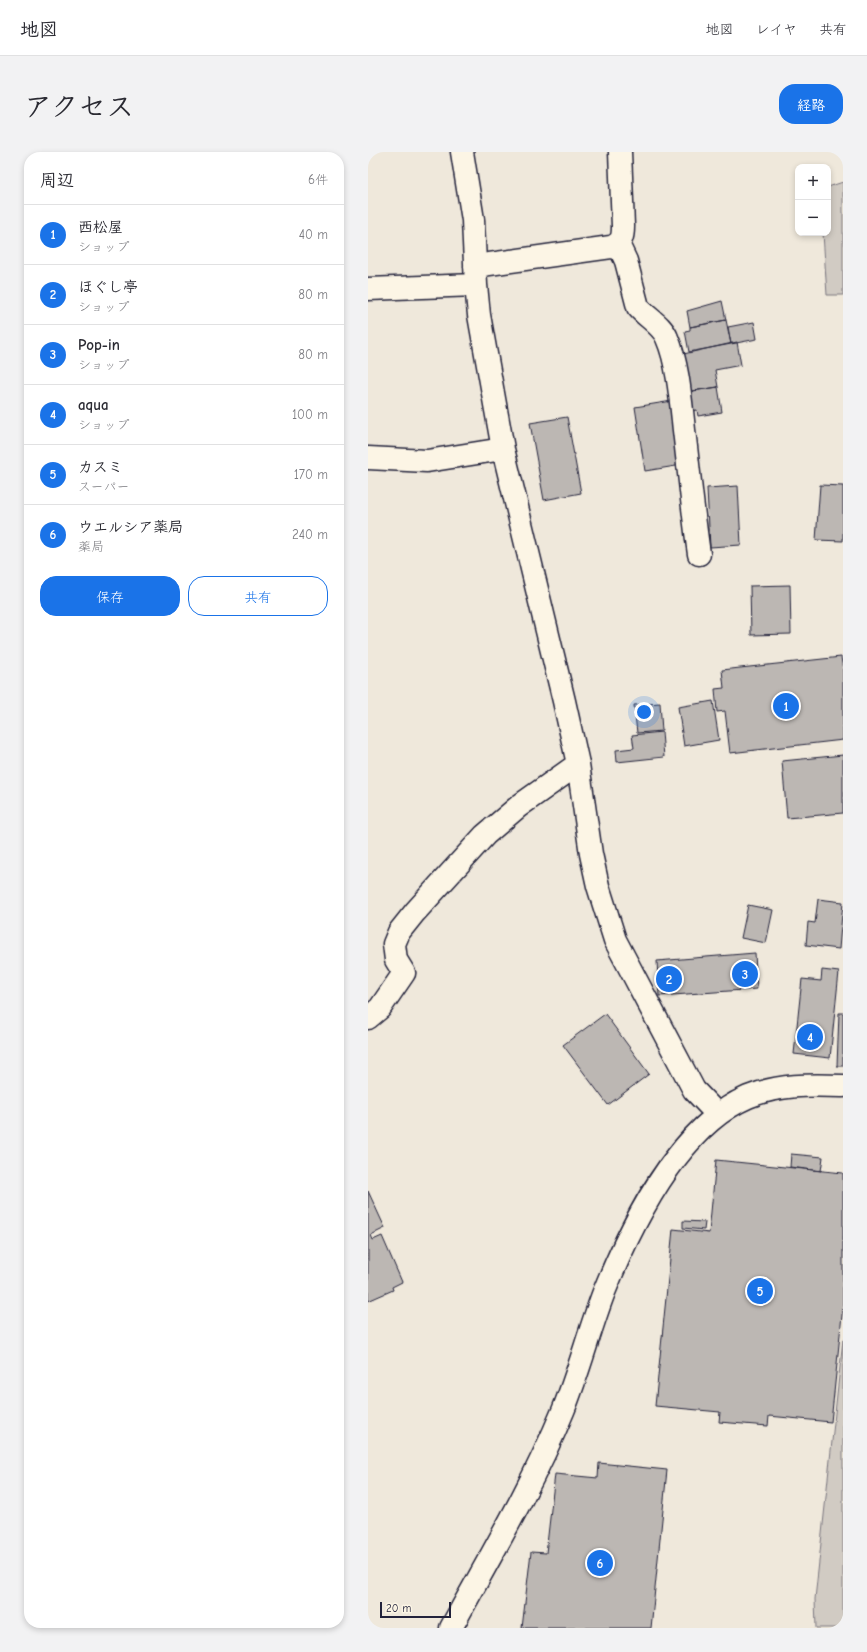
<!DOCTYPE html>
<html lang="ja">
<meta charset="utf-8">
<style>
body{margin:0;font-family:"Comic Neue","Klee One",sans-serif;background:#f2f2f3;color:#2b2b33}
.controls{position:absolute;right:12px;top:12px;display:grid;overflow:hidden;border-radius:8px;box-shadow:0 2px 6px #0003}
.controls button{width:36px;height:36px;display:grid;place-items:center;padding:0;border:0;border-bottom:1px solid #e1e1e2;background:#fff;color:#2b2b33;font:20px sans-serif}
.scale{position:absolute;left:12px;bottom:10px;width:71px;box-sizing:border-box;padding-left:4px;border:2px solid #22223b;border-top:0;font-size:11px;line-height:14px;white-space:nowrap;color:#22223b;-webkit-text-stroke:3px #fcf5e5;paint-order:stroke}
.you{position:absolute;left:276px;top:560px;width:14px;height:14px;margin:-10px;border:3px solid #fff;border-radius:50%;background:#1a73e8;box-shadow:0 0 0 6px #1a73e833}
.badge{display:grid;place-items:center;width:26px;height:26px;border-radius:50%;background:#1a73e8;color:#fff;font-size:13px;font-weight:700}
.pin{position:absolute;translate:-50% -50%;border:2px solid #fff;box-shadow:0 1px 4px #0006}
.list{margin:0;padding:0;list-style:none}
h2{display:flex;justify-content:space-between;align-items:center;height:52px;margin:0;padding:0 16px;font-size:17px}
h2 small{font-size:13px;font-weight:400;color:#7c7c81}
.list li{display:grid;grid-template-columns:26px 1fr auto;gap:12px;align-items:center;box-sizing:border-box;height:60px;padding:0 16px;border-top:1px solid #e1e1e2}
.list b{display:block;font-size:15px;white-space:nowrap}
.list p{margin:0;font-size:13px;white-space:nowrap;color:#7c7c81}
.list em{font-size:13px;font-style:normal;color:#7c7c81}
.actions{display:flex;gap:8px;padding:12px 16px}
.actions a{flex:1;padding:9px 0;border:1px solid #1a73e8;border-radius:16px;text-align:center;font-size:14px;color:#1a73e8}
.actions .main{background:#1a73e8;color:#fff}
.map{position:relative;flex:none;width:475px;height:1476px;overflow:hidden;border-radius:16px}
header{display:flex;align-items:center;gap:24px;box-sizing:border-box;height:56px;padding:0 20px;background:#fff;border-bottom:1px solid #e1e1e2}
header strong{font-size:19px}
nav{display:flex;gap:22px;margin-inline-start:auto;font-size:14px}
.intro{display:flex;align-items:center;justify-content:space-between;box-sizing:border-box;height:96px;padding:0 24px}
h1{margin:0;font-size:28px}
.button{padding:10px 18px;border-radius:16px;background:#1a73e8;color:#fff;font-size:14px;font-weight:700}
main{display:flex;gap:24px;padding:0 24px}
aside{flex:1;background:#fff;border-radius:16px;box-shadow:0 2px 6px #0003}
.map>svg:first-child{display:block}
.green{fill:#d1cbc3;stroke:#7a767f}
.building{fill:#bcb7b3;stroke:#22223b}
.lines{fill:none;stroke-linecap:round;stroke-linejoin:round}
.minor-casing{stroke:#22223b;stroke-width:25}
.minor{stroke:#fcf5e5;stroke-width:22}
</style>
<header>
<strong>地図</strong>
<nav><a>地図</a><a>レイヤ</a><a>共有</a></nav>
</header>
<div class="intro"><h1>アクセス</h1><a class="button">経路</a></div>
<main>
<aside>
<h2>周辺<small>6件</small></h2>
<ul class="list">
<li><span class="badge">1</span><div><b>西松屋</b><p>ショップ</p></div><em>40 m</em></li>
<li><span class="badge">2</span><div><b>ほぐし亭</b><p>ショップ</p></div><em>80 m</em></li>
<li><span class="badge">3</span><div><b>Pop-in</b><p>ショップ</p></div><em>80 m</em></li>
<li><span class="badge">4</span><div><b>aqua</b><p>ショップ</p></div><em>100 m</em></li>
<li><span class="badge">5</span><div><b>カスミ</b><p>スーパー</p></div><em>170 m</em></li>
<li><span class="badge">6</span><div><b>ウエルシア薬局</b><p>薬局</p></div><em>240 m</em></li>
</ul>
<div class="actions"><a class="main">保存</a><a>共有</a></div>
</aside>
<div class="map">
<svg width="475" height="1476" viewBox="0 0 475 1476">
<rect width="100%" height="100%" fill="#efe8db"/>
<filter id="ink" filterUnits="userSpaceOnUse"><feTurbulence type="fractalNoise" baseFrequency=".025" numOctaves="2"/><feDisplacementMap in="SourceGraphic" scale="8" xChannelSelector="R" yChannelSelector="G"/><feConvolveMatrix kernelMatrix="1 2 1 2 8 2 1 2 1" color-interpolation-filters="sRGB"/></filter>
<g filter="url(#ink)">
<path class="green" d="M 475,30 L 475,143 L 459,143 L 455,81 L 460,81 L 460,35 Z
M 475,1187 L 475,1476 L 448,1476 L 447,1447 Z"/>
<path class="building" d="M 354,149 L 358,168 L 322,175 L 319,159 Z
M 358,168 L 363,192 L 321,200 L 317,179 L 322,178 L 322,175 Z
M 386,170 L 389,187 L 363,192 L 360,175 Z
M 369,190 L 373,213 L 347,218 L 350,235 L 318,240 L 311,203 Z
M 350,235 L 354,260 L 330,264 L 329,258 L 321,259 L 318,240 Z
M 304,249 L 314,313 L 277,319 L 267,255 Z
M 199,265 L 213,341 L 176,348 L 162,271 Z
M 452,333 L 475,334 L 475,389 L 448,388 Z
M 370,334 L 373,393 L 342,395 L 339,336 Z
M 422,433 L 423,482 L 383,483 L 382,434 Z
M 473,505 L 475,519 L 475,588 L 362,601 L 357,559 L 349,560 L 347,537 L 356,536 L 354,518 Z
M 345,549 L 351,588 L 316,594 L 310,555 Z
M 292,551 L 294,579 L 269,581 L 266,553 Z
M 294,580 L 296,605 L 249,610 L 248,598 L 266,596 L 264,583 Z
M 475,603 L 475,661 L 419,666 L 414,609 Z
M 450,747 L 475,750 L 471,797 L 438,793 L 440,770 L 447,771 Z
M 380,753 L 405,758 L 398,791 L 373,786 Z
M 387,801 L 389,837 L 291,844 L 289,809 Z
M 454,818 L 471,820 L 462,906 L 426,902 L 434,827 L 453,829 Z
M 471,861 L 475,861 L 475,914 L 469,914 Z
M 237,862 L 281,922 L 240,953 L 195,893 Z
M 423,1002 L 455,1005 L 453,1019 L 422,1015 Z
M 348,1008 L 475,1021 L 475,1153 L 463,1270 L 401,1264 L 400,1274 L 351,1270 L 352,1260 L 287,1254 L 305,1077 L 341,1081 Z
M 0,1039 L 17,1076 L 3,1083 L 5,1088 L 14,1084 L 34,1130 L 24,1135 L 25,1138 L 0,1149 Z
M 315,1069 L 337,1070 L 336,1078 L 315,1076 Z
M 231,1311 L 299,1318 L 283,1476 L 154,1476 L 163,1400 L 178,1401 L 187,1322 L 230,1326 Z"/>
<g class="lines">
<defs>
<path id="minor" d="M 94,0 L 105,68 L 108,133 L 111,163 L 135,297 L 196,549 L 210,612 L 223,702 L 230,734 L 247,788 L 326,938 L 349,962
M 250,92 L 258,109 L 270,155 C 279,166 294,173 299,186 C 310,211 313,250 316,278 C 321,319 325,361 331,402
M 107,114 L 243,95 C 254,91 255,85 255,74 L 252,0
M 0,137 L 108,133
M 0,306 L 59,309 L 135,297
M 0,866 L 12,856 L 36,821 L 28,808 L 26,792 L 31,780 L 47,760 L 117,683 L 151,654 L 210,612
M 83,1476 C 122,1405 164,1334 195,1259 C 211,1220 221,1179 236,1140 C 263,1073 310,975 380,945 C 411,932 442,933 475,934"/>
</defs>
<use href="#minor" class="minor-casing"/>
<use href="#minor" class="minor"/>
</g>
</g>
</svg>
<div class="controls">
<button>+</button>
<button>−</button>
</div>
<div class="scale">20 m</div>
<div class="you"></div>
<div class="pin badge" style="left:418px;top:554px">1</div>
<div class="pin badge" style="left:301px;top:827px">2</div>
<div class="pin badge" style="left:377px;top:822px">3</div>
<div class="pin badge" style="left:442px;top:885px">4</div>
<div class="pin badge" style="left:392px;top:1139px">5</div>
<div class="pin badge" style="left:232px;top:1411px">6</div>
</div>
</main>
